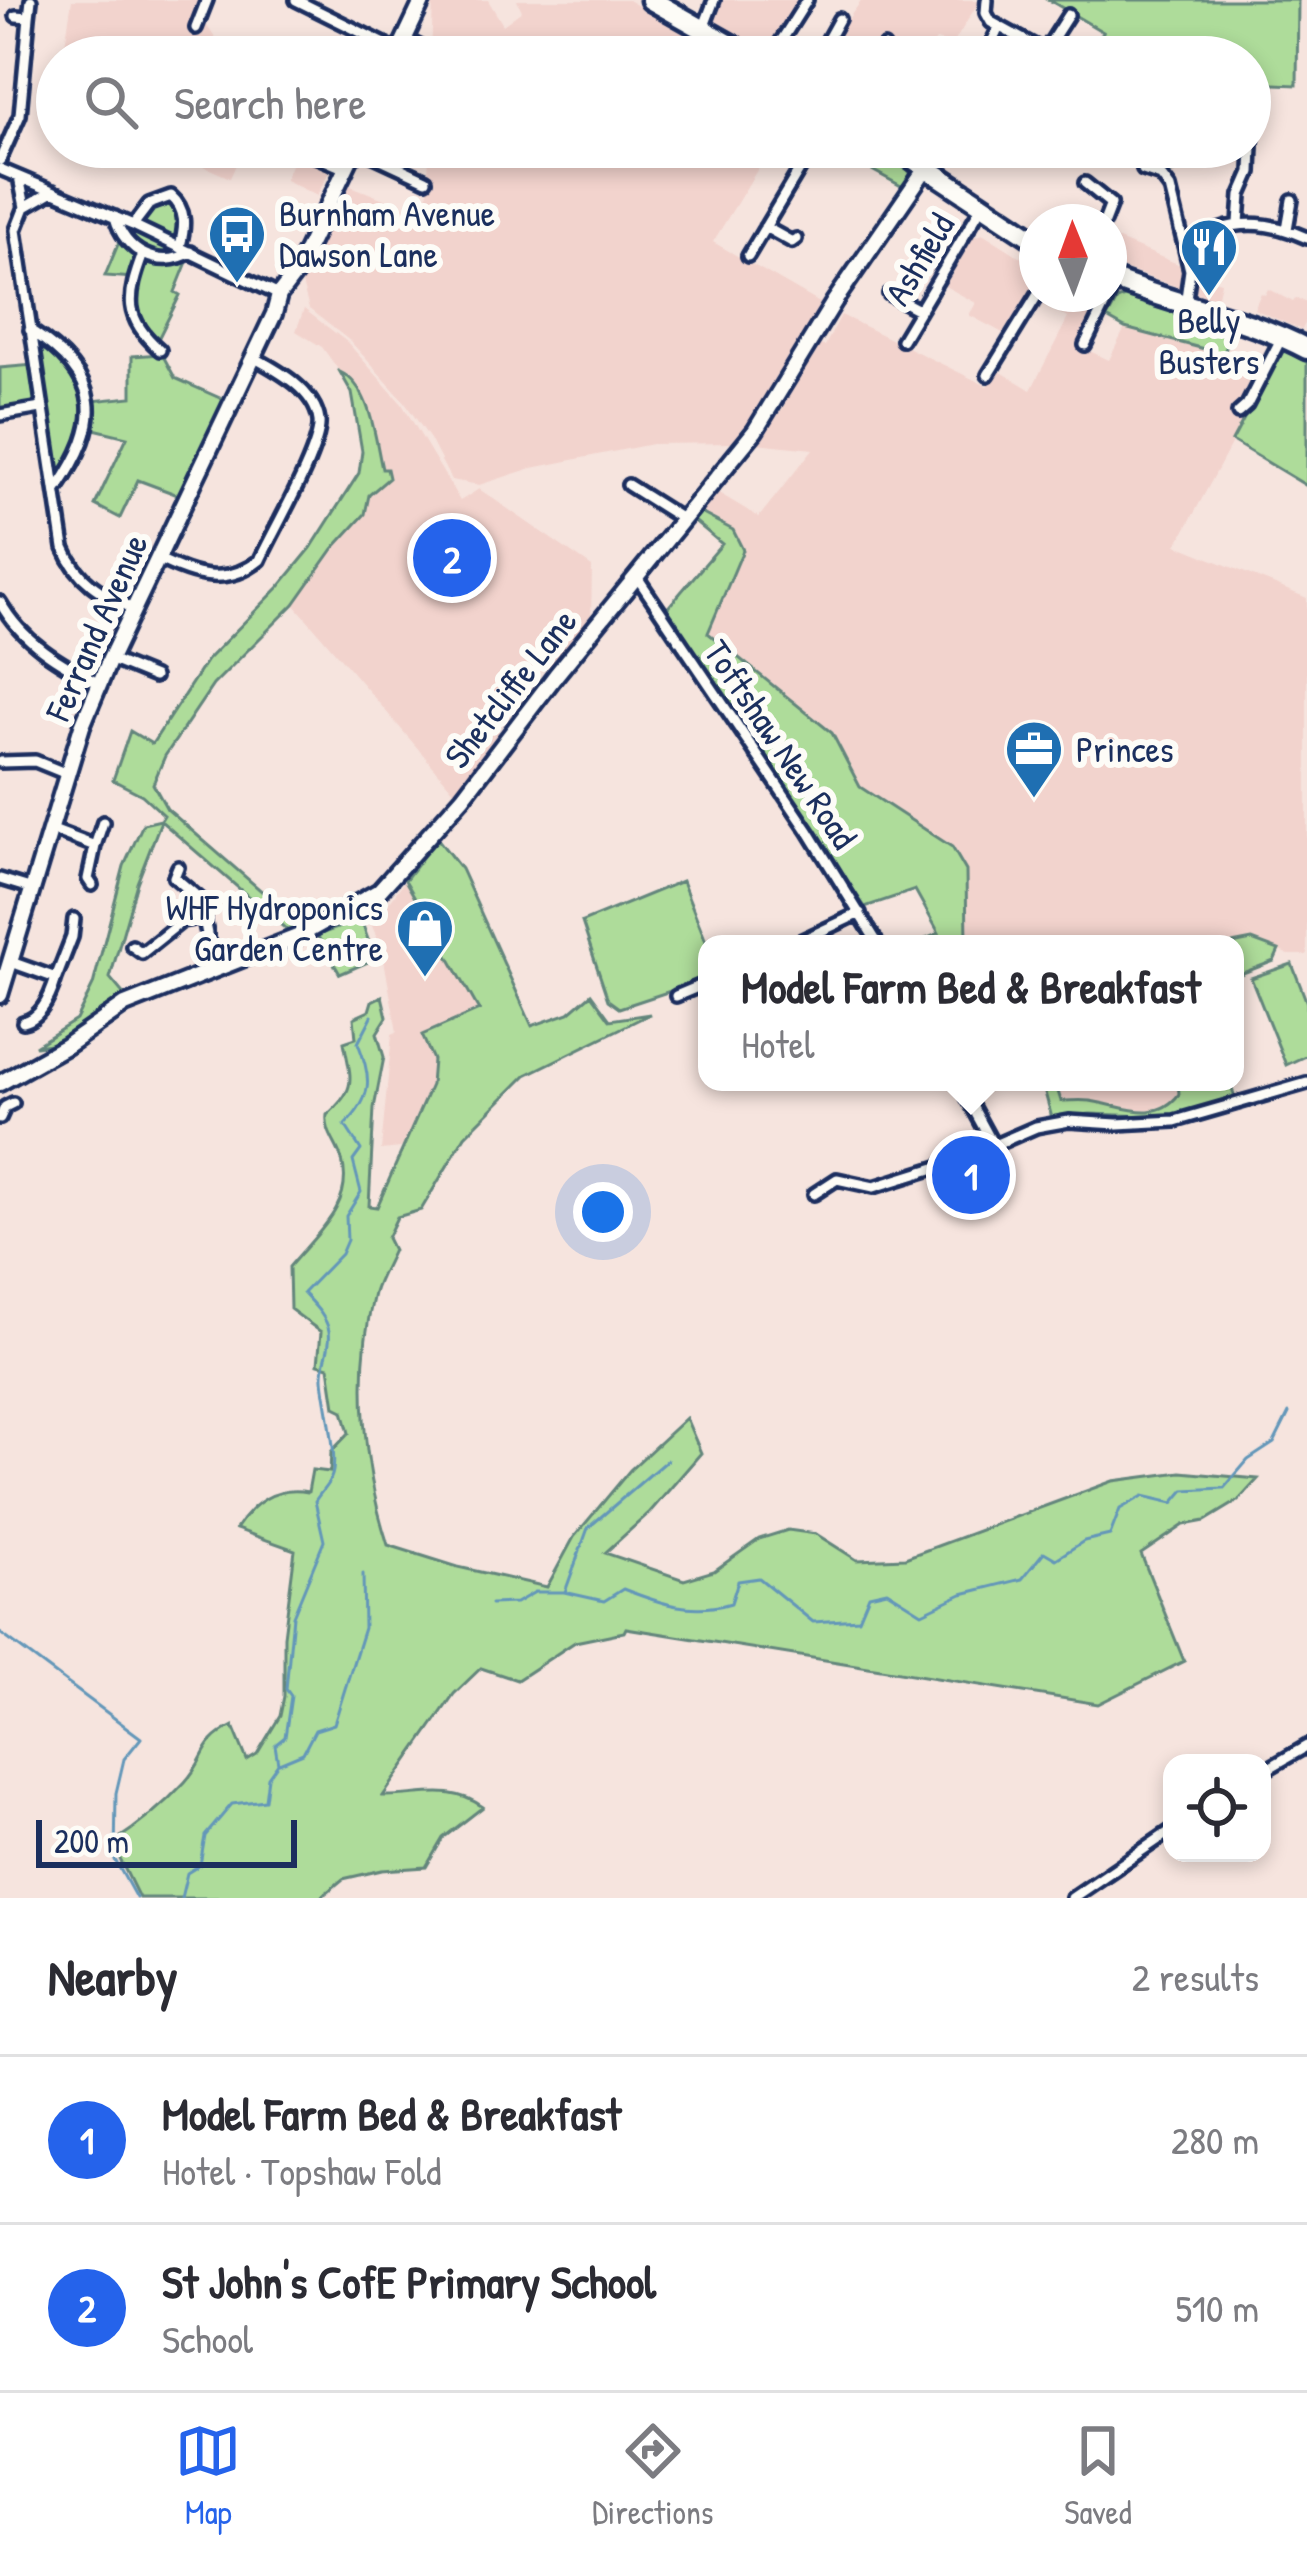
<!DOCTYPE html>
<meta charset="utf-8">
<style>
body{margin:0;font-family:"Patrick Hand",sans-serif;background:#f2f2f3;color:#2b2b33}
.controls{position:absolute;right:36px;bottom:36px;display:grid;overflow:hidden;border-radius:24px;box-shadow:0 6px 18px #0003}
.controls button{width:108px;height:108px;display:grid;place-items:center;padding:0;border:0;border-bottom:3px solid #e1e1e2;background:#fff;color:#2b2b33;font:60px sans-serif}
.compass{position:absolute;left:1019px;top:204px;width:108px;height:108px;border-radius:50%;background:#fff;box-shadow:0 6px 18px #0003;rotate:359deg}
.scale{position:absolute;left:36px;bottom:30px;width:261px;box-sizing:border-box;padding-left:12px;border:6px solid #1b2f5e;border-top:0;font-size:33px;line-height:42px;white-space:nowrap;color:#1b2f5e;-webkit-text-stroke:9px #fdfcf7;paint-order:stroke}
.you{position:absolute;left:603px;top:1212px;width:42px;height:42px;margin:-30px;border:9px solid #fff;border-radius:50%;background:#1a73e8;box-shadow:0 0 0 18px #1a73e833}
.badge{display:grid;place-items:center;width:78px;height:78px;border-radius:50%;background:#2563eb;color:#fff;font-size:39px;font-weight:700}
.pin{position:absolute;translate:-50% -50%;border:6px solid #fff;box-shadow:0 3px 12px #0006}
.popup{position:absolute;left:698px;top:935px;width:546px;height:156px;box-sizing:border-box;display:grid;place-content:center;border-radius:24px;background:#fff;filter:drop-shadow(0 3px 9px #0005);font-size:39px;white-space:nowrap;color:#7c7c81}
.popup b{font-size:45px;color:#2b2b33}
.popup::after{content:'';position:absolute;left:50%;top:100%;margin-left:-24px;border:24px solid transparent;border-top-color:#fff}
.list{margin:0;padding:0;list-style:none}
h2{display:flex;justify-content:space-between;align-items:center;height:156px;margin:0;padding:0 48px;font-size:51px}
h2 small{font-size:39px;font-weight:400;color:#7c7c81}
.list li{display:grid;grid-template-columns:78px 1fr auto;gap:36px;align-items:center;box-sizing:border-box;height:168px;padding:0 48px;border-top:3px solid #e1e1e2}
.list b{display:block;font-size:45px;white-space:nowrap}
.list p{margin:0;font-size:39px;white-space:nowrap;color:#7c7c81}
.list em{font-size:39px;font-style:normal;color:#7c7c81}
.icon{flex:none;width:66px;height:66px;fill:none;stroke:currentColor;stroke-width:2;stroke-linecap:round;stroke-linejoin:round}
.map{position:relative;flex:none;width:1307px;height:1898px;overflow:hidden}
.search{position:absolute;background:#fff;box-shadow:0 6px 18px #0003;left:36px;right:36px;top:36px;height:132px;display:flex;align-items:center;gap:30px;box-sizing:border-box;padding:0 42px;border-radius:66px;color:#7c7c81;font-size:45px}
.sheet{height:492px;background:#fff}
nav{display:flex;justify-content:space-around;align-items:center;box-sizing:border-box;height:168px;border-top:3px solid #e1e1e2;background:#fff;font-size:33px;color:#7c7c81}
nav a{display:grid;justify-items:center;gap:6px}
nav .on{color:#2563eb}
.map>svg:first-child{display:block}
.built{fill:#f2d3cd}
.green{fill:#aedc9a;stroke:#64867c;stroke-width:3}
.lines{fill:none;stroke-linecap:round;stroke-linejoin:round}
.stream{stroke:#6497b9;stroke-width:3}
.street-casing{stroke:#1b2f5e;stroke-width:18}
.secondary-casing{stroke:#1b2f5e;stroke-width:22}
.highway-casing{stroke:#1b2f5e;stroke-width:27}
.street{stroke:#fdfcf7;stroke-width:9}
.secondary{stroke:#fdfcf7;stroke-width:14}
.highway{stroke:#fdfcf7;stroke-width:18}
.labels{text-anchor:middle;stroke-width:12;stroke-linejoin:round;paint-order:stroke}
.poi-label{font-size:36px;fill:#1b2f5e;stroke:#fdfcf7;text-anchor:start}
.street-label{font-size:36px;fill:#1b2f5e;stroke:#fdfcf7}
</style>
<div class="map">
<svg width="1307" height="1898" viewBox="0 0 1307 1898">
<rect width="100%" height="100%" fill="#f6e4de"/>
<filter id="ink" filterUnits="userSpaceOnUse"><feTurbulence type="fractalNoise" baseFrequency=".00833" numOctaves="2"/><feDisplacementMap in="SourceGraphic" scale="24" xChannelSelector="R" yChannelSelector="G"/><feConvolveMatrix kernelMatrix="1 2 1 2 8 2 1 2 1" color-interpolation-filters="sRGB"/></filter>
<g filter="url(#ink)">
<path class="built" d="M 72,0 L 203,0 L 205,23 L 228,57 L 63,57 Z
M 433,0 L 488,0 L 503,25 L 522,11 L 517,0 L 628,0 L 700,42 L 692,57 L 431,57 Z
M 723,0 L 799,0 L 769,52 L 715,21 Z
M 862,0 L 980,0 L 953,44 L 936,40 L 923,57 L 896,57 L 876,46 L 869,57 L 846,57 L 850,49 L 835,37 Z
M 160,147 L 244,147 L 230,178 Z
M 298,147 L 341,147 L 317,196 L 285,180 Z
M 429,147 L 724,147 L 759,167 L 713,242 L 825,306 L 766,405 L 735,443 L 652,444 L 532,468 L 479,485 L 451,480 L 430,439 L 403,400 L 350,341 L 309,309 L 301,280 L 346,184 L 427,216 Z
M 984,234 L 1030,263 L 1037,279 L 1003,333 L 969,315 L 976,303 L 943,285 L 971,237 Z
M 1109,236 L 1183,266 L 1196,276 L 1221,282 L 1217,300 L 1109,264 Z
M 1268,289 L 1293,302 L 1296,298 L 1307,302 L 1307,319 L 1302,330 L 1254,309 L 1261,293 L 1265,295 Z
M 1058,294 L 1081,294 L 1090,300 L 1096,312 L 1079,346 L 1109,360 L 1125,328 L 1223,354 L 1268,376 L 1177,545 L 1307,598 L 1307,955 L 1289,955 L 1264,944 L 1237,942 L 967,944 L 966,871 L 952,847 L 860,787 L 832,733 L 707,632 L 743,550 L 733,530 L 699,512 L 717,492 L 759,517 L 813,449 L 756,443 L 782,409 L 817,345 L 825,346 L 841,315 L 987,386 L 998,370 L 1031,390 L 1068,318 L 1050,307 Z
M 304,309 L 347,342 L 402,404 L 460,501 L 479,489 L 592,567 L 591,623 L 568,652 L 499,700 L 492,712 L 500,736 L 456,793 L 294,604 L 333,549 L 365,514 L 369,495 L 382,470 L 369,410 L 349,376 L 340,372 L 322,347 L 296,331 Z
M 405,880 L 480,1010 L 423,1039 L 433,1060 L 431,1085 L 411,1136 L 401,1148 L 381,1150 L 392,1034 L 397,1032 L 382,949 L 368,917 L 386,907 Z
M 1055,1082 L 1178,1082 L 1179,1094 L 1170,1107 L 1152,1112 L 1114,1108 L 1092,1101 L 1060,1101 Z"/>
<path class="green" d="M 1049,0 L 1298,0 L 1297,85 L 1250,83 L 1250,57 L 1088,57 L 1103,32 Z
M 830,147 C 858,147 893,149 911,174 L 903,187 Z
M 1166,147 L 1215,147 L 1215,157 L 1171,173 L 1165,166 Z
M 162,198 L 180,204 L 180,246 L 191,252 L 175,292 L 180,295 L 155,345 L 134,319 L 134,278 L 105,276 L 121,237 L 116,224 L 133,225 Z
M 1124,297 L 1234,331 L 1223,354 L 1125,328 L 1107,318 L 1117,300 Z
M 30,330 L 56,347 L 92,401 L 132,397 L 132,356 L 162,354 L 175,378 L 231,403 L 186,498 L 138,480 L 120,518 L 95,505 L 127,437 L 90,428 L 56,490 L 41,408 L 0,415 L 0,368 L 35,365 Z
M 1281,349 L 1307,362 L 1307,486 L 1232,441 Z
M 340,372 C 371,386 375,439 382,469 L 387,469 L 389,478 L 369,495 L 365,514 L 333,549 L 294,604 L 213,685 L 165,756 L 153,784 L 167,809 L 288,914 L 329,915 L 288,931 L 161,821 L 137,883 L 110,978 L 126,997 L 59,1043 L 35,1046 L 76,1020 L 93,985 L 124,866 L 143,824 L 161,820 L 164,815 L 142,795 L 113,780 L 130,731 L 152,744 L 207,660 L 279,587 L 311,548 L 359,473 L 362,451 L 352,393 Z
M 699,512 L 733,530 L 743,550 L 708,633 L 832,733 L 860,787 L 952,847 L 966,871 L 967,944 L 914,944 L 939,933 L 915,890 L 865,907 L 664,612 L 722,544 L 692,519 Z
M 437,838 L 461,869 L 532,1026 L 569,1013 L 591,994 L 610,1020 L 650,1014 L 526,1075 L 465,1136 L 421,1210 L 397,1217 L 387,1238 L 393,1250 C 387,1264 378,1279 374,1293 C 354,1373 363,1468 388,1545 L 458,1567 L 547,1587 L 574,1537 L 630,1470 L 686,1418 L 701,1453 L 650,1512 L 605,1553 L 684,1580 L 714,1571 L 759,1539 L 788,1530 L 816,1534 L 857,1560 L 905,1558 L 1113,1481 L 1181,1472 L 1258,1479 L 1238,1501 L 1205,1521 L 1184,1525 L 1141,1554 L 1184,1661 L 1098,1704 L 626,1628 L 624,1632 L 575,1642 L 517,1680 L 481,1668 L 454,1694 L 383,1796 C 420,1797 450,1783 483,1807 L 443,1838 L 426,1867 L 382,1870 L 343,1879 L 320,1898 L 139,1898 L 112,1843 C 140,1825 163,1806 185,1782 C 208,1757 199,1743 233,1726 L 247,1760 L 257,1754 L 280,1716 L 284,1696 L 284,1636 L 295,1550 L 236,1529 C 253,1502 277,1486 308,1492 L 312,1470 L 330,1472 L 331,1452 L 349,1433 L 343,1411 L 335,1407 L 329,1367 L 318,1364 L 321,1332 L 290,1309 L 289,1267 C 315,1235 355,1205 342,1160 C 337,1143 325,1133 327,1115 C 358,1088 351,1079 344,1042 L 356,1038 L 354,1018 L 369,1011 L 372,1001 L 382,996 L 387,1017 L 377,1033 L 384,1057 L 374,1108 L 369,1206 L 377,1207 L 431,1085 L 433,1060 L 422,1035 L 479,1010 L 405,880 Z
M 682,881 L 707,944 L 707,979 L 619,1008 L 608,1000 L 582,922 Z
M 361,920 L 375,959 L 340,974 L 317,935 Z
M 1252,940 L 1279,950 L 1274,961 L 1235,976 L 1235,944 L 1232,944 Z
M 1292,964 L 1307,1003 L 1307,1055 L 1286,1065 L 1251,978 Z
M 1042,1082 L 1055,1082 L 1061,1101 C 1070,1101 1081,1100 1090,1101 C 1121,1105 1156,1125 1179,1094 L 1178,1082 L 1230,1082 L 1235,1098 L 1177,1117 L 1090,1114 L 1052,1118 Z"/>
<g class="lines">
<path class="stream" d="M 565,1592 L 588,1528 L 667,1460
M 491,1604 L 516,1603 L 535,1592 L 564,1592 L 604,1601 L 623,1589 C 659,1603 692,1615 731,1603 L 738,1581 L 759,1578 L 813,1622 L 859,1619 L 869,1595 L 887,1591 L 922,1613 L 962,1594 L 1022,1579 L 1044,1552 L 1056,1559 L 1084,1541 L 1110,1535 L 1120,1509 L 1143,1496 L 1173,1503 L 1184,1490 L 1224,1488 L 1248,1460 L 1274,1443 L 1289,1413
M 0,1633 L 141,1738 L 124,1759 L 116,1793 L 115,1860 L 136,1898
M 279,1763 L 303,1753 L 315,1730 L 334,1724 L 364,1628 L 363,1574
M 181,1898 L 187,1873 L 200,1865 L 205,1836 L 232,1804 L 265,1800 L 268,1777 L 278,1763 L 275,1745 L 285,1737 L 291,1696 L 286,1689 L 293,1616 L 324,1541 L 315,1501 C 320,1493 328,1485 331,1478 C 340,1458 324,1401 323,1378 C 322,1362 332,1346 329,1331 C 326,1316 313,1304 303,1293 L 341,1254 L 347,1240 L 346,1216 L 361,1192 L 353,1161 L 361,1150 L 345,1125 C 373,1097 372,1078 358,1043 L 372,1016"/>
<defs>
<path id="street" d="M 296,0 L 399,51
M 987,0 L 986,13 L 991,22 L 1055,57
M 16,16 L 29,17 L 31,0
M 196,28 L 207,0
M 703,29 L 714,0
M 405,39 L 429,51
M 1045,51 L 1068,15
M 701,57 L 714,35
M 771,57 L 807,0
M 818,57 L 839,19
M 877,57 L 884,47
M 985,57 L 999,27
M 294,147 L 346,169
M 355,147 L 426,180
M 0,160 L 20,115 L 29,17
M 926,168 L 941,147
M 0,169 L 133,225 L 279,295
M 1143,170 L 1161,176 L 1170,188 L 1190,270 L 1185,305
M 19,177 L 25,207 L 16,230 L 64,548 C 78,582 103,594 134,610
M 1085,183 L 1111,204 L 1104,222
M 25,207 L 53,191
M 115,217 C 124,251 159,271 191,252
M 1239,223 L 1241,195 L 1251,172 L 1253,118
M 133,225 L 149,204 L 171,196 C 187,210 185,227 180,246
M 765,227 L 792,242 L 796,239
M 1287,229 L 1292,200
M 1219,230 C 1248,219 1278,225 1307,238
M 143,254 C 127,297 123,318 160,350
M 748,256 L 813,147
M 889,294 L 919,310
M 30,330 C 103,378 104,420 57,489
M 902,340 L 982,206
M 1085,345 L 1116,281
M 988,375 L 1038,294
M 1238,413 L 1247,405 L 1283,335
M 0,415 L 41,408
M 628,485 L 682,519
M 157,558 C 193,576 226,587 260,560 C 273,531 322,448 319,421 C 315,390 277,370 253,357
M 637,577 L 809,832 L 878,944
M 0,602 C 22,642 60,664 100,684
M 110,659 L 154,677
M 0,762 L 35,761 L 67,774
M 50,829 L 95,846 L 88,879 L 92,885
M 95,846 L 103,822
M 178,867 L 174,877 L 200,899 L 208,939 L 221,969
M 0,879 L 33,889
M 794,944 L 860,913
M 132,946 L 142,953 L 182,921 L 205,917
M 11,962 L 56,978 L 72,937 L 74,919
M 676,996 L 707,983
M 23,1022 C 42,1018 51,995 56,978
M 959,1082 L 991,1141
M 0,1118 L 5,1107 L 13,1103
M 814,1194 L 837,1179 L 874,1187 L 938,1167 L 991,1141 L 997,1144 L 1036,1127 L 1069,1121 L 1117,1124 L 1175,1121 L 1307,1083
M 1262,1772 L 1307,1746
M 1072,1898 L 1172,1830"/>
<path id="secondary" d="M 396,57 L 423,0
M 0,995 L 82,726 L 110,659 L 274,314 L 279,295 L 295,274 L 356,147
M 0,1083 L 66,1046 L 125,1005 L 297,937 L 379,891 L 463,797 L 556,675 L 755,431 L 834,302 L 926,168"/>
<path id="highway" d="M 651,0 L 752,57
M 895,147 L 1037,241
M 1109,278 C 1175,305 1244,316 1307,349"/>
</defs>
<use href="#street" class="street-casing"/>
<use href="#secondary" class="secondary-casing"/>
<use href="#highway" class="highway-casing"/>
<use href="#street" class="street"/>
<use href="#secondary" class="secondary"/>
<use href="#highway" class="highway"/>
</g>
</g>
<defs>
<symbol id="bus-pin" viewBox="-11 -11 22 30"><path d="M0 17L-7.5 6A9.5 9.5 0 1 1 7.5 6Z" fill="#1f6fb2" stroke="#fdfcf7"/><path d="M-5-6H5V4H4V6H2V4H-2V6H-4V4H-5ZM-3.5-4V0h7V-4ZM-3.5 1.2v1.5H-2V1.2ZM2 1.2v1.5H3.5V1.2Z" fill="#fff"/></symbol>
<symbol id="restaurant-pin" viewBox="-11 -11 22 30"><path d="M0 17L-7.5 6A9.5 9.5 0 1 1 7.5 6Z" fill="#1f6fb2" stroke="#fdfcf7"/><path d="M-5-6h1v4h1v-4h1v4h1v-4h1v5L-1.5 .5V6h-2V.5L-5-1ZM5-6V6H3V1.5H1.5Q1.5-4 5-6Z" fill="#fff"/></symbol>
<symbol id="office-pin" viewBox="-11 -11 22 30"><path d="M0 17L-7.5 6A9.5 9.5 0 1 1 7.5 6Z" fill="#1f6fb2" stroke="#fdfcf7"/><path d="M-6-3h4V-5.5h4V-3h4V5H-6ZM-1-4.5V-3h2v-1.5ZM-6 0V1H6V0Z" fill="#fff"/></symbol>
<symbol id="shop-pin" viewBox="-11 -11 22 30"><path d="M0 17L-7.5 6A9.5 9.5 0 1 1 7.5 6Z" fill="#1f6fb2" stroke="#fdfcf7"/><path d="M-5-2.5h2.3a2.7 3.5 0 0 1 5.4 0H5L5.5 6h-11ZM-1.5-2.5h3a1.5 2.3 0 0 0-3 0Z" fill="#fff"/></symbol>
</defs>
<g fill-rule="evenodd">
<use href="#bus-pin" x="204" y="201" width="66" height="90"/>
<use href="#restaurant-pin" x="1176" y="214" width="66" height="90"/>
<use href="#office-pin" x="1001" y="716" width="66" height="90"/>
<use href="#shop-pin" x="392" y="895" width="66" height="90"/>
</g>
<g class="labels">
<g class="poi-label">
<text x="279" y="226">Burnham Avenue<tspan x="279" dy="41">Dawson Lane</tspan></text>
<text x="1209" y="333" text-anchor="middle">Belly<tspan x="1209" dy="41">Busters</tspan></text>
<text x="1076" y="762">Princes</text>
<text x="383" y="920" text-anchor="end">WHF Hydroponics<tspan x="383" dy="41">Garden Centre</tspan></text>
</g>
<g class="street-label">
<text transform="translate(919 259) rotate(-59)" y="13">Ashfield</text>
<text transform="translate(96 627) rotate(-66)" y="13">Ferrand Avenue</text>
<text transform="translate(510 688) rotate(-52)" y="13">Shetcliffe Lane</text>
<text transform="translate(781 744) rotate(56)" y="13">Toftshaw New Road</text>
</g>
</g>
</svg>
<div class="controls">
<button><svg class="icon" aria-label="locate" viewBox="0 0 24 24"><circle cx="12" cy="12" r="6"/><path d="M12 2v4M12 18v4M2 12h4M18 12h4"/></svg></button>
</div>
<svg class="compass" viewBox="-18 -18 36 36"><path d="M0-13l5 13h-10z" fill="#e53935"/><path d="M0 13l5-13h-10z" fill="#7c7c81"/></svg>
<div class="scale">200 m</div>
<div class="you"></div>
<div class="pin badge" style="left:971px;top:1175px">1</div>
<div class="popup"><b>Model Farm Bed &amp; Breakfast</b>Hotel</div>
<div class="pin badge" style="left:452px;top:558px">2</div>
<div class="search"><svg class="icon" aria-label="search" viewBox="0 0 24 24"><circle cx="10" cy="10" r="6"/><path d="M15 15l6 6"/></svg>Search here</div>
</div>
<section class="sheet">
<h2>Nearby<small>2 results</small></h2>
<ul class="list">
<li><span class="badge">1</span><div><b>Model Farm Bed &amp; Breakfast</b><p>Hotel · Topshaw Fold</p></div><em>280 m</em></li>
<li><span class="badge">2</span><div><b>St John's CofE Primary School</b><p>School</p></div><em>510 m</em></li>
</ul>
</section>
<nav>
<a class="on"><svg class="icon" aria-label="map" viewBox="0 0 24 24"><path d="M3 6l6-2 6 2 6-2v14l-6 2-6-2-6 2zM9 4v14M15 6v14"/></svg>Map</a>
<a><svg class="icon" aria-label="directions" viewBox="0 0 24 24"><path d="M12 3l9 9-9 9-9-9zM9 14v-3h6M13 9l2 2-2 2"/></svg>Directions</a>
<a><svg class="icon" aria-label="saved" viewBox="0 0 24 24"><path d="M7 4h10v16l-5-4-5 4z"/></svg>Saved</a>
</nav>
